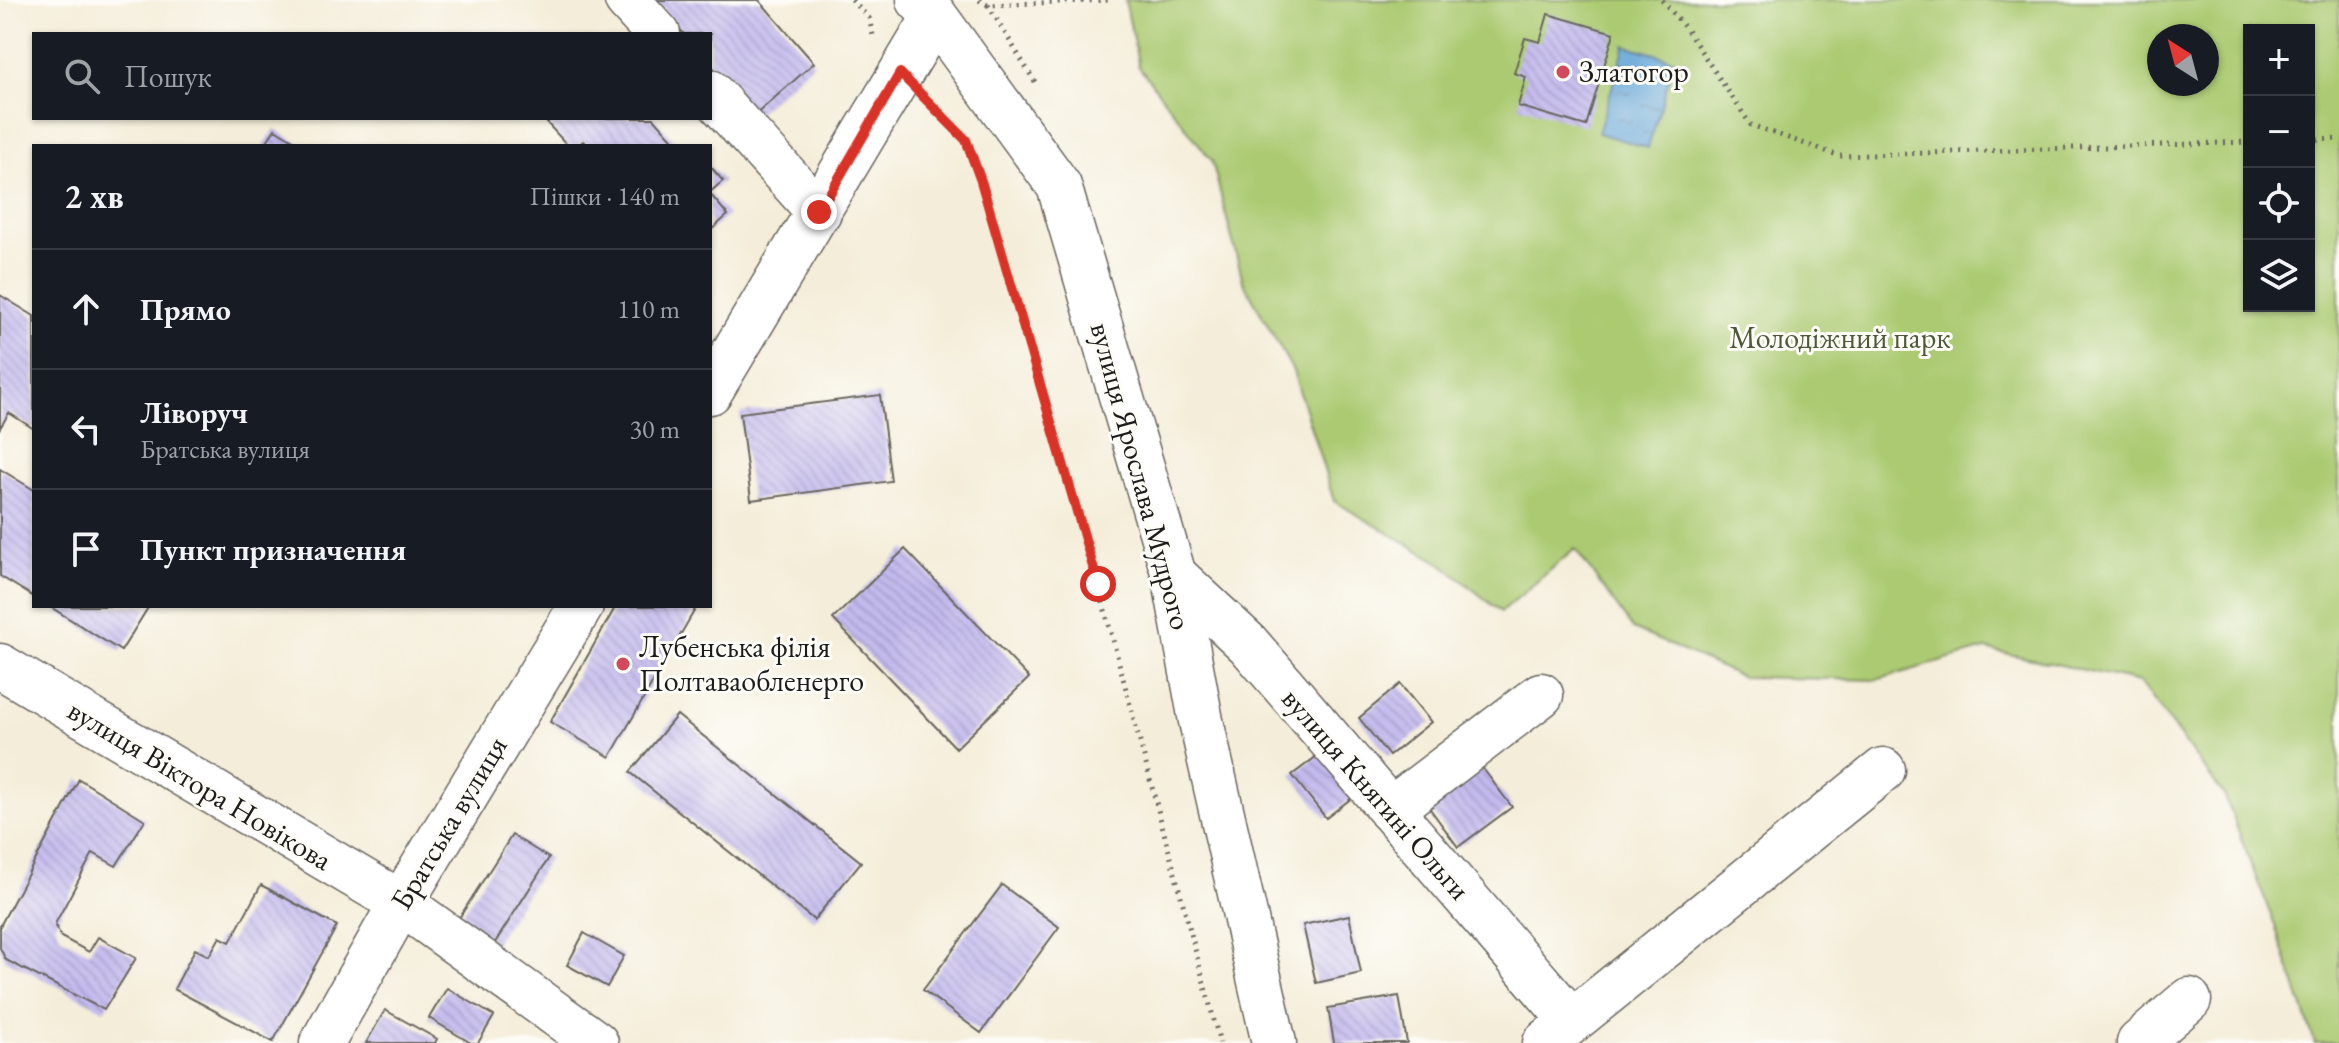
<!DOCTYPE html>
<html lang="uk">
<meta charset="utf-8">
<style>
body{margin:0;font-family:"EB Garamond",serif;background:#20242c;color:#f1f3f6}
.controls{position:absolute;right:24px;top:24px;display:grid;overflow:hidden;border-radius:0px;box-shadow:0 2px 6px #0004}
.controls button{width:72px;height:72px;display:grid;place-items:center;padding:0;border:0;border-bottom:2px solid #363941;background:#171b24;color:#f1f3f6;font:40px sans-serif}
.compass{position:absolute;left:2147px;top:24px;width:72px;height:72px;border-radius:50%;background:#171b24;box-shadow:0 2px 6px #0004;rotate:324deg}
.stop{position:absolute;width:24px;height:24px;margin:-18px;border:6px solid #d93025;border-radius:50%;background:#fff}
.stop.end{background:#d93025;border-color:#fff;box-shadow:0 2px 8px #0008}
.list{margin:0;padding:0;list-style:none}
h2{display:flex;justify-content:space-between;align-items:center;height:104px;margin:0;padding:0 32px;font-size:34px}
h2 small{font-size:26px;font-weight:400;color:#9ea1a6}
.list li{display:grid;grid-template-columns:52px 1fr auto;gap:24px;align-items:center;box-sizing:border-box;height:120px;padding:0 32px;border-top:2px solid #363941}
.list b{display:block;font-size:30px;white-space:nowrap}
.list p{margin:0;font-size:26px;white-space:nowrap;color:#9ea1a6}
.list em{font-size:26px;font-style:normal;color:#9ea1a6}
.icon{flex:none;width:44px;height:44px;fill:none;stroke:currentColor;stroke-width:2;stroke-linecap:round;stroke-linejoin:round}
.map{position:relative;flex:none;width:2339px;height:1043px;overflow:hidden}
.search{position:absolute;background:#171b24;box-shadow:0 2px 6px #0004;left:32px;top:32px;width:680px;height:88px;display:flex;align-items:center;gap:20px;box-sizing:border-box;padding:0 28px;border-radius:0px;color:#9ea1a6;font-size:30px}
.panel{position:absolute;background:#171b24;box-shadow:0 2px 6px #0004;left:32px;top:144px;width:680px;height:464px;border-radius:0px}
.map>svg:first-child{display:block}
.park{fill:#acca72;stroke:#647347;stroke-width:2;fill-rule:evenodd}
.water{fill:url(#water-ripples);stroke:#40607a;stroke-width:2}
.building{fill:url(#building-back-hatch)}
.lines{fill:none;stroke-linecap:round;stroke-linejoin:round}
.minor-casing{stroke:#68655e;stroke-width:47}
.major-casing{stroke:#68655e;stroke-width:47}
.path{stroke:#68655e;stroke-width:5;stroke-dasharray:2 6;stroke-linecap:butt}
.minor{stroke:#fff;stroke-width:44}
.major{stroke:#fff;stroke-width:44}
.route{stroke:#d93025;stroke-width:10}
.poi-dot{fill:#d1495b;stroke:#fdfcf7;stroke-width:3}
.labels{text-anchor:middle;stroke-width:6;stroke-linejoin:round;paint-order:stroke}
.poi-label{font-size:30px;fill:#1c1c1c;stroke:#fdfcf7;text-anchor:start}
.park-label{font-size:30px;fill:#4e593a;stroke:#fdfcf7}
.street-label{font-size:30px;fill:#1c1c1c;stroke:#fdfcf7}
</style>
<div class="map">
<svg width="2339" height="1043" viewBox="0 0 2339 1043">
<defs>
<pattern id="water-ripples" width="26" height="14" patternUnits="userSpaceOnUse" patternTransform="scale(2)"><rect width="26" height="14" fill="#64a4d7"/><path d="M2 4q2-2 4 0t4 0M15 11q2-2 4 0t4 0" fill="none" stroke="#5285ae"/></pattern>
<pattern id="building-back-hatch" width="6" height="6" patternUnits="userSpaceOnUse" patternTransform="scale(2)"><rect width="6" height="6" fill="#c2b9ed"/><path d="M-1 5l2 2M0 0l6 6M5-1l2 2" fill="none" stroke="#a69ecb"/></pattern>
</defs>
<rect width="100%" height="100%" fill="#fdfcf7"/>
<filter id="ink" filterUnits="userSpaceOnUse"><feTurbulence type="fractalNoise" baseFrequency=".0125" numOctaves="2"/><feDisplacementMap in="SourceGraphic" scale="16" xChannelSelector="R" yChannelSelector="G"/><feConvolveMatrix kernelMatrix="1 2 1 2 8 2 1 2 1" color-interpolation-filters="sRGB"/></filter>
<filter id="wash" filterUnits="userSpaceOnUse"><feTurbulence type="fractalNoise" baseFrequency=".006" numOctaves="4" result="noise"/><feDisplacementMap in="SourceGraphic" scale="32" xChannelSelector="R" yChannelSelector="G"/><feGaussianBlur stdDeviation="1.8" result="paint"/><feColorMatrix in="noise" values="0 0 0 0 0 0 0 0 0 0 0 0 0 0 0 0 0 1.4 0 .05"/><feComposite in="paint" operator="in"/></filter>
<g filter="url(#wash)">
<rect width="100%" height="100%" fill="#f4edd9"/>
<path class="park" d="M 1125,0 L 2339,0 L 2339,1043 L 2315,1043 L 2275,926 L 2225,797 L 2140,682 L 1985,649 L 1876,680 L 1742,677 L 1633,629 L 1575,549 L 1501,612 L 1442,564 L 1334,501 L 1293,371 L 1243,281 L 1212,161 L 1139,67 ZM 2249,30 L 2309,30 L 2309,306 L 2249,306 ZM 2159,36 L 2207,36 L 2207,84 L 2159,84 Z"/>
<path class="water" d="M 1625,45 L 1675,60 L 1648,148 L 1598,133 Z"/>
<g id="blocks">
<path class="building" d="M 654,0 L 759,0 L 814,63 L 755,115 L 710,64 L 710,34 L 684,34 Z
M 1548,14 L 1614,33 L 1586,126 L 1518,106 L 1526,77 L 1514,73 L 1525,38 L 1540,42 Z
M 552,118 L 654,118 L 679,146 L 588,146 L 583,141 L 577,146 L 568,146 L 547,123 Z
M 275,129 L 303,146 L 264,146 Z
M 710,166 L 723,181 L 710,192 Z
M 710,194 L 728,215 L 710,231 Z
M 0,295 L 34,316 L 34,429 L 9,413 L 0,428 Z
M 880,395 L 891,481 L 751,500 L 740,413 Z
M 0,469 L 34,490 L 34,597 L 0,576 Z
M 905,549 L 1029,678 L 956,748 L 833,619 Z
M 49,606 L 149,606 L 121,651 Z
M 616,606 L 697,606 L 610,757 L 550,722 Z
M 1400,684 L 1431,722 L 1389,756 L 1359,718 Z
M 677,715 L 861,862 L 814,920 L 630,772 Z
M 1329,747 L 1362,790 L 1326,818 L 1292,775 Z
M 1481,766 L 1512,807 L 1458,847 L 1428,806 Z
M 79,779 L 145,820 L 116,866 L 93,853 L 55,924 L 61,937 L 89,952 L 98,937 L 136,958 L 104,1010 L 6,960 L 0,948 L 0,926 Z
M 512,835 L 549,858 L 491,949 L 454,926 Z
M 261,885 L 337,926 L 273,1042 L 174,989 L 195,949 L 209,956 L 220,937 L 230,942 Z
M 1002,885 L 1059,927 L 981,1033 L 923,990 Z
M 1349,915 L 1361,973 L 1316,983 L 1303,925 Z
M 584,933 L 624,956 L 607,987 L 567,965 Z
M 447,988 L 494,1016 L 478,1043 L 471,1043 L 429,1018 Z
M 1399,996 L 1407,1043 L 1334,1043 L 1328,1008 Z
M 385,1010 L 437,1039 L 435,1043 L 366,1043 Z"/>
</g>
</g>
<g filter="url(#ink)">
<use href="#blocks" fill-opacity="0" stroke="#68655e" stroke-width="2"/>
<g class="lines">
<defs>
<path id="minor" d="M 627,0 L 658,34
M 710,92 L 819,212
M 710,392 L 935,16
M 1174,575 L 1248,644 L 1571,1020
M 0,666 L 401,903 L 596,1043
M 1390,810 L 1541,695
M 322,1043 L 401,903 L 581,606
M 1545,1043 L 1883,770
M 2139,1043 L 2189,1000"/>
<path id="major" d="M 919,0 L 935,16 L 1059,186 L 1174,575 L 1201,721 L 1274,1043"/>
</defs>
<use href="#minor" class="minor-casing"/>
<use href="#major" class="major-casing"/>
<path class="path" d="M 852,0 L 869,18 L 874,40
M 979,0 L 988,5 L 1109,0
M 1662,0 L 1686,29 L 1751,125 L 1840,156 L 2249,142
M 988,5 L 1035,82
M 928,101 L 966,140 L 981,181 L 1098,584 L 1220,1043
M 2309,140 L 2339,139"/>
<use href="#minor" class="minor"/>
<use href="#major" class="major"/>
</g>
</g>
<g class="lines" filter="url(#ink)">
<path class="route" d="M 819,212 L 900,73 L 966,140 L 981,181 L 1098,584"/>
</g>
<g class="poi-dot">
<circle cx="1563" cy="72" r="8"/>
<circle cx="623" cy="664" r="8"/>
</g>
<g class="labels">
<g class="poi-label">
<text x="1579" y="82">Златогор</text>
<text x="639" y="657">Лубенська філія<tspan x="639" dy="34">Полтаваобленерго</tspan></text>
</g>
<g class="park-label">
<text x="1840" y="348">Молодіжний парк</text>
</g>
<g class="street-label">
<text transform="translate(1141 476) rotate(75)" y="10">вулиця Ярослава Мудрого</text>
<text transform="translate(200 785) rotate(31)" y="10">вулиця Віктора Новікова</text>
<text transform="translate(1376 794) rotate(49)" y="10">вулиця Княгині Ольги</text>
<text transform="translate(449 823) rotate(-59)" y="10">Братська вулиця</text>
</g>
</g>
</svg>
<div class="controls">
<button>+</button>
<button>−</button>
<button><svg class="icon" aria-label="locate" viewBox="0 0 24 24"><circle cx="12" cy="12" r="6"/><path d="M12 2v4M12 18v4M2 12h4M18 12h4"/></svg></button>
<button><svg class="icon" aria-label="layers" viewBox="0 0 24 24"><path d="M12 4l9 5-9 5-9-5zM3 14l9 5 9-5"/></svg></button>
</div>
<svg class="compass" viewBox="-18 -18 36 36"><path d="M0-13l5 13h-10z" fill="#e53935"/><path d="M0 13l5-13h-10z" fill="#9ea1a6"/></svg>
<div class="stop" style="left:1098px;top:584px"></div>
<div class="stop end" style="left:819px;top:212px"></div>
<div class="search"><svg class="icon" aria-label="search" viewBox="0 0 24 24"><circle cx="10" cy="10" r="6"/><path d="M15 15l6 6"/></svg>Пошук</div>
<section class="panel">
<h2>2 хв<small>Пішки · 140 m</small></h2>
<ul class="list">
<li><svg class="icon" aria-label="ahead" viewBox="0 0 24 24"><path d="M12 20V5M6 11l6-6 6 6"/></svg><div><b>Прямо</b></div><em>110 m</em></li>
<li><svg class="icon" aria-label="left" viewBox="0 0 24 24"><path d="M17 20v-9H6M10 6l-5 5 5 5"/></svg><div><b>Ліворуч</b><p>Братська вулиця</p></div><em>30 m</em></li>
<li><svg class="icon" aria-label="arrive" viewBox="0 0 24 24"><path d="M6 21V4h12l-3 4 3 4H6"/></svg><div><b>Пункт призначення</b></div></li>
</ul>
</section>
</div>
